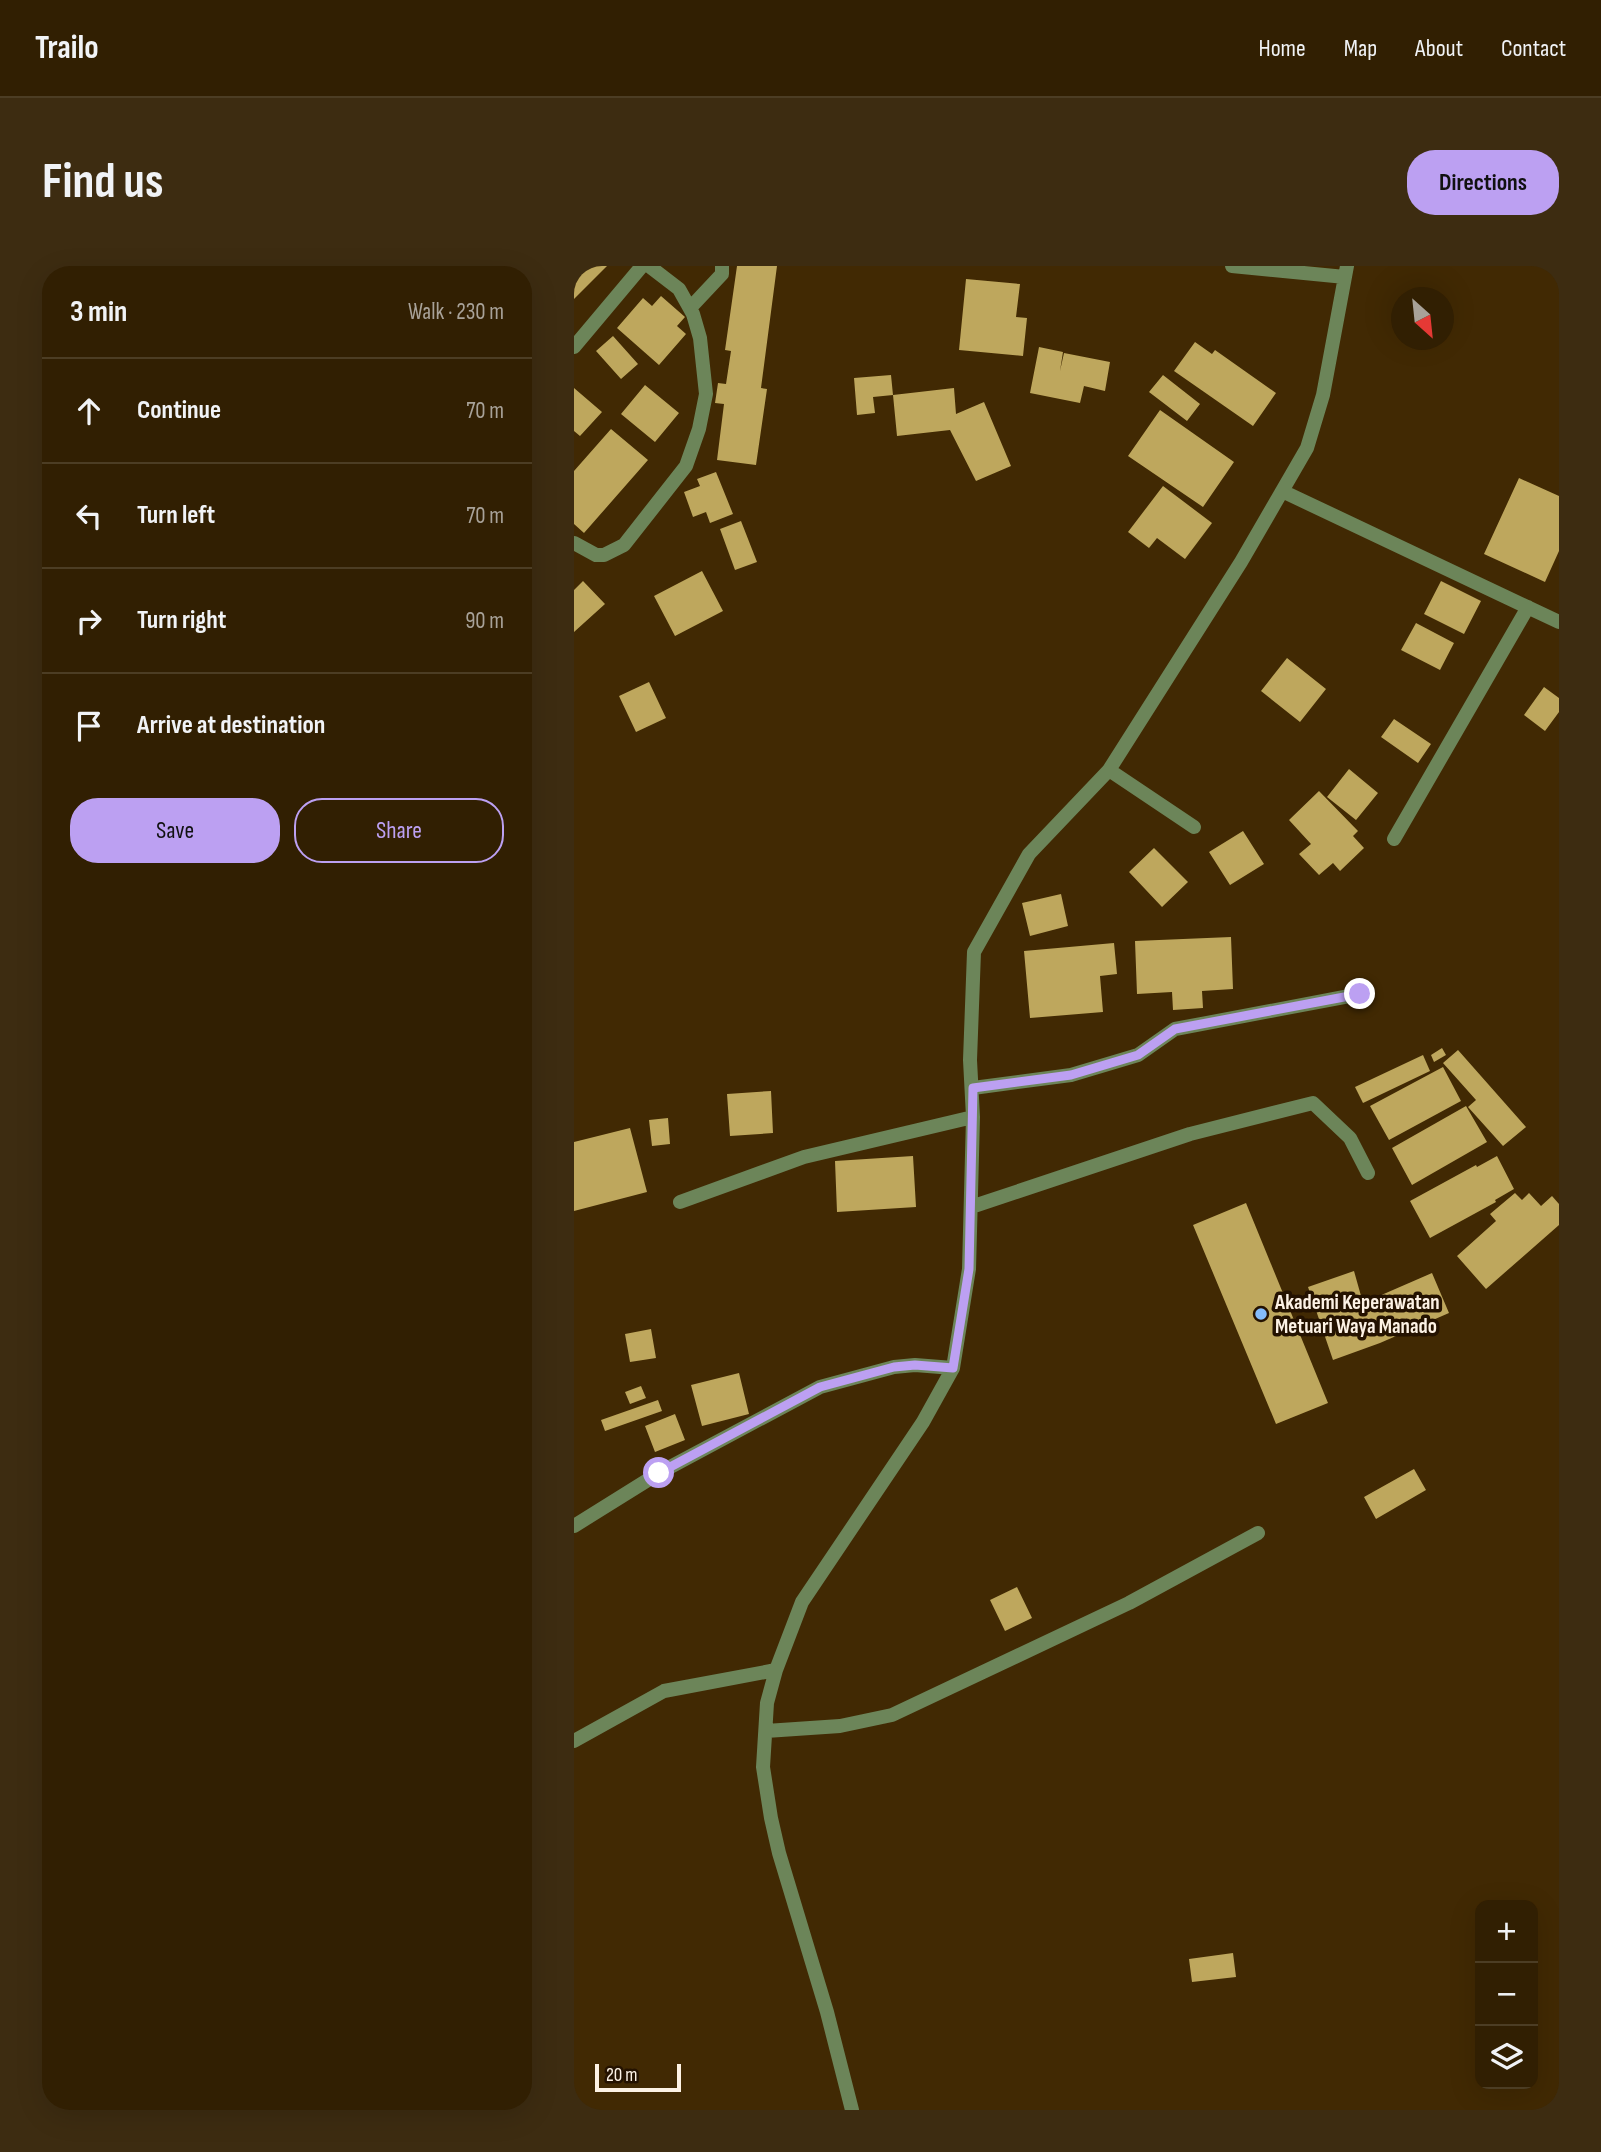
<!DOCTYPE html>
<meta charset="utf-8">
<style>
body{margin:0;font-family:"Sofia Sans Condensed",sans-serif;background:#3d2c11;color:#f1f3f6}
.controls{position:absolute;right:21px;bottom:21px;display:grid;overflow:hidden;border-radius:14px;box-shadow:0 7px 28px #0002}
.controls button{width:63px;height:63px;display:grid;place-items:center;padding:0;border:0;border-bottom:2px solid #4c3d24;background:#311f02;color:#f1f3f6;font:35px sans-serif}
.compass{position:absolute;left:817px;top:21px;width:63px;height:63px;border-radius:50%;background:#311f02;box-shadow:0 7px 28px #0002;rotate:153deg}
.scale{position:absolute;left:21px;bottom:18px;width:86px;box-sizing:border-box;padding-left:7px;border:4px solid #fdf2e5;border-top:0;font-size:19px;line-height:24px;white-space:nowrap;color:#fdf2e5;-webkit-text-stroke:5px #241200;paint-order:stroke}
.stop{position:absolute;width:21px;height:21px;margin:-16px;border:5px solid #bca0f2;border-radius:50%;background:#fff}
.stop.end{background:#bca0f2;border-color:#fff;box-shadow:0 2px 7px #0008}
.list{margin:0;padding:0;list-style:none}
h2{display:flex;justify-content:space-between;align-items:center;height:91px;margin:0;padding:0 28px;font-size:30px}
h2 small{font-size:23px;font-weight:400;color:#a8a299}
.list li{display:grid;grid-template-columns:46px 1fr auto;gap:21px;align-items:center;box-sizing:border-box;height:105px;padding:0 28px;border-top:2px solid #4c3d24}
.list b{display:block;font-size:26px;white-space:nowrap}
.list em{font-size:23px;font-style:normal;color:#a8a299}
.actions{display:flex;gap:14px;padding:21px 28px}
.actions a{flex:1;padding:16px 0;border:2px solid #bca0f2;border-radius:28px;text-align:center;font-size:24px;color:#bca0f2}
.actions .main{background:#bca0f2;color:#111}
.icon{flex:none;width:38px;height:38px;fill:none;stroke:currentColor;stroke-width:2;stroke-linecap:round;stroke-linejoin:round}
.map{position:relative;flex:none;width:985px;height:1844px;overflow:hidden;border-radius:28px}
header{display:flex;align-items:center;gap:42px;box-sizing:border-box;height:98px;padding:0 35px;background:#311f02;border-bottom:2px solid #4c3d24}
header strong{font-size:33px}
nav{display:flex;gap:38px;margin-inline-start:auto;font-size:24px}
.intro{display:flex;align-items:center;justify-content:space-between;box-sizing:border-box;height:168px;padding:0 42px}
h1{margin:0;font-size:49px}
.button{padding:18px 32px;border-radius:28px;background:#bca0f2;color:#111;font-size:24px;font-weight:700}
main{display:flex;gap:42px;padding:0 42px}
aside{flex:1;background:#311f02;border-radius:28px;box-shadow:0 7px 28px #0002}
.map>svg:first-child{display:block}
.building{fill:#bea75d}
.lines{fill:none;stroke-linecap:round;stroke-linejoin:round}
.lane{stroke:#6c8559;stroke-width:14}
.street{stroke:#6c8559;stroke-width:14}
.route{stroke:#bca0f2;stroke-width:9}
.poi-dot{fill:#84bcfb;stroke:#241200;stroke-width:2.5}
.labels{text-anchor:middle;stroke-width:7;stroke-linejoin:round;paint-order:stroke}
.poi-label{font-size:21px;font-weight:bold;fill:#fdf2e5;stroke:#241200;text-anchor:start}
</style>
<header>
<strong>Trailo</strong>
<nav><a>Home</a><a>Map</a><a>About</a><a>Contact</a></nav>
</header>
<div class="intro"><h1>Find us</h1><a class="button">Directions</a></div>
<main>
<aside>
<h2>3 min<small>Walk · 230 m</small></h2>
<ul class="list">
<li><svg class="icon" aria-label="ahead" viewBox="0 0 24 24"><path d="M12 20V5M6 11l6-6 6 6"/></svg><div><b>Continue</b></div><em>70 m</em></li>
<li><svg class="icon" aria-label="left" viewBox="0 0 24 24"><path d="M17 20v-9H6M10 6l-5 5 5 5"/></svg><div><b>Turn left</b></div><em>70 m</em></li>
<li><svg class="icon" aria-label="right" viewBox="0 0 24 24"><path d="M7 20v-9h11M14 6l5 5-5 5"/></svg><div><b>Turn right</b></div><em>90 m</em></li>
<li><svg class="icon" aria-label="arrive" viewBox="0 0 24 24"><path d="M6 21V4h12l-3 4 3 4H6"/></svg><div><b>Arrive at destination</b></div></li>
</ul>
<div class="actions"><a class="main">Save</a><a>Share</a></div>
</aside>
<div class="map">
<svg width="985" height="1844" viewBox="0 0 985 1844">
<rect width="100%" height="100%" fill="#412903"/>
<path class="building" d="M 0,0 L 33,0 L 0,33 Z
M 163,0 L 203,0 L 187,122 L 193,123 L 182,199 L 143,194 L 150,138 L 141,137 L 144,117 L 152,118 L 157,85 L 151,84 Z
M 392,13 L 446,18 L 442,51 L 453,52 L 449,90 L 385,84 Z
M 87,30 L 111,51 L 103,60 L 112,68 L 85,99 L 43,62 L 69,32 L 78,40 Z
M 39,70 L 64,98 L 47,113 L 22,85 Z
M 621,76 L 638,88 L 641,84 L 702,127 L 679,160 L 600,105 Z
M 465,81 L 489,86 L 486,105 L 490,87 L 536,96 L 531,125 L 510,120 L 506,137 L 456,127 Z
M 317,109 L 319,129 L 380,122 L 382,148 L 410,136 L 437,200 L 402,215 L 376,164 L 323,170 L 319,129 L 299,131 L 301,147 L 283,149 L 280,112 Z
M 589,109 L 626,138 L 613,155 L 575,126 Z
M 71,119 L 105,147 L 81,176 L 47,148 Z
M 0,122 L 28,146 L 6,170 L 0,165 Z
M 586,144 L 660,196 L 629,241 L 554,190 Z
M 37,163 L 74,194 L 10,267 L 0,258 L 0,205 Z
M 142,206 L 159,248 L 136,257 L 132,246 L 119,251 L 110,226 L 126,220 L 123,213 Z
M 945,212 L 985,230 L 985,285 L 971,316 L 910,288 Z
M 589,220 L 638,257 L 611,293 L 583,272 L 575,282 L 554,266 Z
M 167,255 L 183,296 L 161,304 L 146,263 Z
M 128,305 L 149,345 L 101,370 L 80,330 Z
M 9,315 L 31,338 L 0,366 L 0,324 Z
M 867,315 L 907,335 L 890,368 L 850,348 Z
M 842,357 L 880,377 L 866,404 L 827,384 Z
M 713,392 L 752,423 L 726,456 L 687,425 Z
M 75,416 L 92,452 L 62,466 L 45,430 Z
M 970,421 L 985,432 L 985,446 L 971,465 L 950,449 Z
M 820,453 L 857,478 L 844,497 L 807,471 Z
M 775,503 L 804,527 L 782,554 L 753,531 Z
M 745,525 L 784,565 L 779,570 L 790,582 L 766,605 L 759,597 L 745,609 L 725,588 L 737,578 L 715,554 Z
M 669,565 L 690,598 L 656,619 L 635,586 Z
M 580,582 L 614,616 L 588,641 L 555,606 Z
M 487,628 L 494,660 L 456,670 L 448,637 Z
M 657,671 L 659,723 L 628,725 L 629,742 L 599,744 L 598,726 L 563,728 L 561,675 Z
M 540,677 L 543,708 L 526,710 L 529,746 L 456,752 L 450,685 Z
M 868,782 L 872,789 L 860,796 L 857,789 Z
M 884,784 L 952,861 L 929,880 L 894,841 L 902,834 L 869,797 Z
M 849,789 L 856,805 L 789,837 L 781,821 Z
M 869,801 L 887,835 L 815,874 L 796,840 Z
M 197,825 L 199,867 L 156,870 L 153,828 Z
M 892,840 L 913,876 L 838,919 L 818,882 Z
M 94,852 L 96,878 L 78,880 L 75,854 Z
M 56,862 L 73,926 L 0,945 L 0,876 Z
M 339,890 L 342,941 L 263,946 L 261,895 Z
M 923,890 L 940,923 L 921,934 L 922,936 L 856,972 L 836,935 L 902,899 L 903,901 Z
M 941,927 L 948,934 L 955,927 L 967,940 L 978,930 L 985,938 L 985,959 L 912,1023 L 883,990 L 922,955 L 916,948 Z
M 672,937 L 754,1137 L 702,1158 L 619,959 Z
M 780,1005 L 789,1037 L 858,1007 L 875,1047 L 806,1077 L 759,1094 L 734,1021 Z
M 77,1063 L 82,1092 L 56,1096 L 51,1068 Z
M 165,1107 L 175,1148 L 128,1160 L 117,1119 Z
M 67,1120 L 72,1132 L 56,1138 L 51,1126 Z
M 84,1134 L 88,1145 L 31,1165 L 27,1154 Z
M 101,1148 L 111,1174 L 81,1186 L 71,1160 Z
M 840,1203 L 852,1224 L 802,1253 L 790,1231 Z
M 443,1321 L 458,1352 L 431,1365 L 416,1334 Z
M 659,1687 L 662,1711 L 618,1716 L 615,1693 Z"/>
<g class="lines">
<path class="lane" d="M 399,822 L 497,809 L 564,789 L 601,763 L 786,728"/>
<path class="street" d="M 658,0 L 771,11
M 117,41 L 148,8 L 148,0
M 0,81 L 68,0
M 708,225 L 985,356
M 0,277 L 22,289 L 30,289 L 50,279 L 112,200 L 125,163 L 132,128 L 126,72 L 119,48 L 105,23 L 75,0
M 535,504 L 620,561
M 820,573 L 954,341
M 106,936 L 230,891 L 399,851
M 397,941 L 616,868 L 739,837 L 776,872 L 794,907
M 0,1260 L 85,1207 L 246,1121 L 320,1101 L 341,1099 L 379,1102
M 192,1465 L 266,1460 L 318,1449 L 555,1337 L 684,1267
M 0,1475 L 90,1425 L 202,1404
M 278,1844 L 253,1746 L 205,1587 L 197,1552 L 189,1501 L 193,1437 L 202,1404 L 228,1336 L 349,1156 L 379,1102 L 395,1003 L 399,851 L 396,794 L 400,686 L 455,588 L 535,504 L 667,296 L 733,182 L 749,129 L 773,0"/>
</g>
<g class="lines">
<path class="route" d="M 85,1207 L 246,1121 L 320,1101 L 341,1099 L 379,1102 L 395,1003 L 399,822 L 497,809 L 564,789 L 601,763 L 786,728"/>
</g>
<circle class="poi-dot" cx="687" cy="1048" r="7"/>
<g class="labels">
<g class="poi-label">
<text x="701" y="1043">Akademi Keperawatan<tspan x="701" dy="24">Metuari Waya Manado</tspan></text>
</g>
</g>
</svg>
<div class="controls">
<button>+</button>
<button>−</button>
<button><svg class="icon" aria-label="layers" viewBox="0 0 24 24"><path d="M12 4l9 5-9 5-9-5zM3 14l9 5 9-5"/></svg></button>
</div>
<svg class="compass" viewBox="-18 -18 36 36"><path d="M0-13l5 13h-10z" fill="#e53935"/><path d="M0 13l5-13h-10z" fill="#a8a299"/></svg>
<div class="scale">20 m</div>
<div class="stop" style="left:85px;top:1207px"></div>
<div class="stop end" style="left:786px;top:728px"></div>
</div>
</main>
